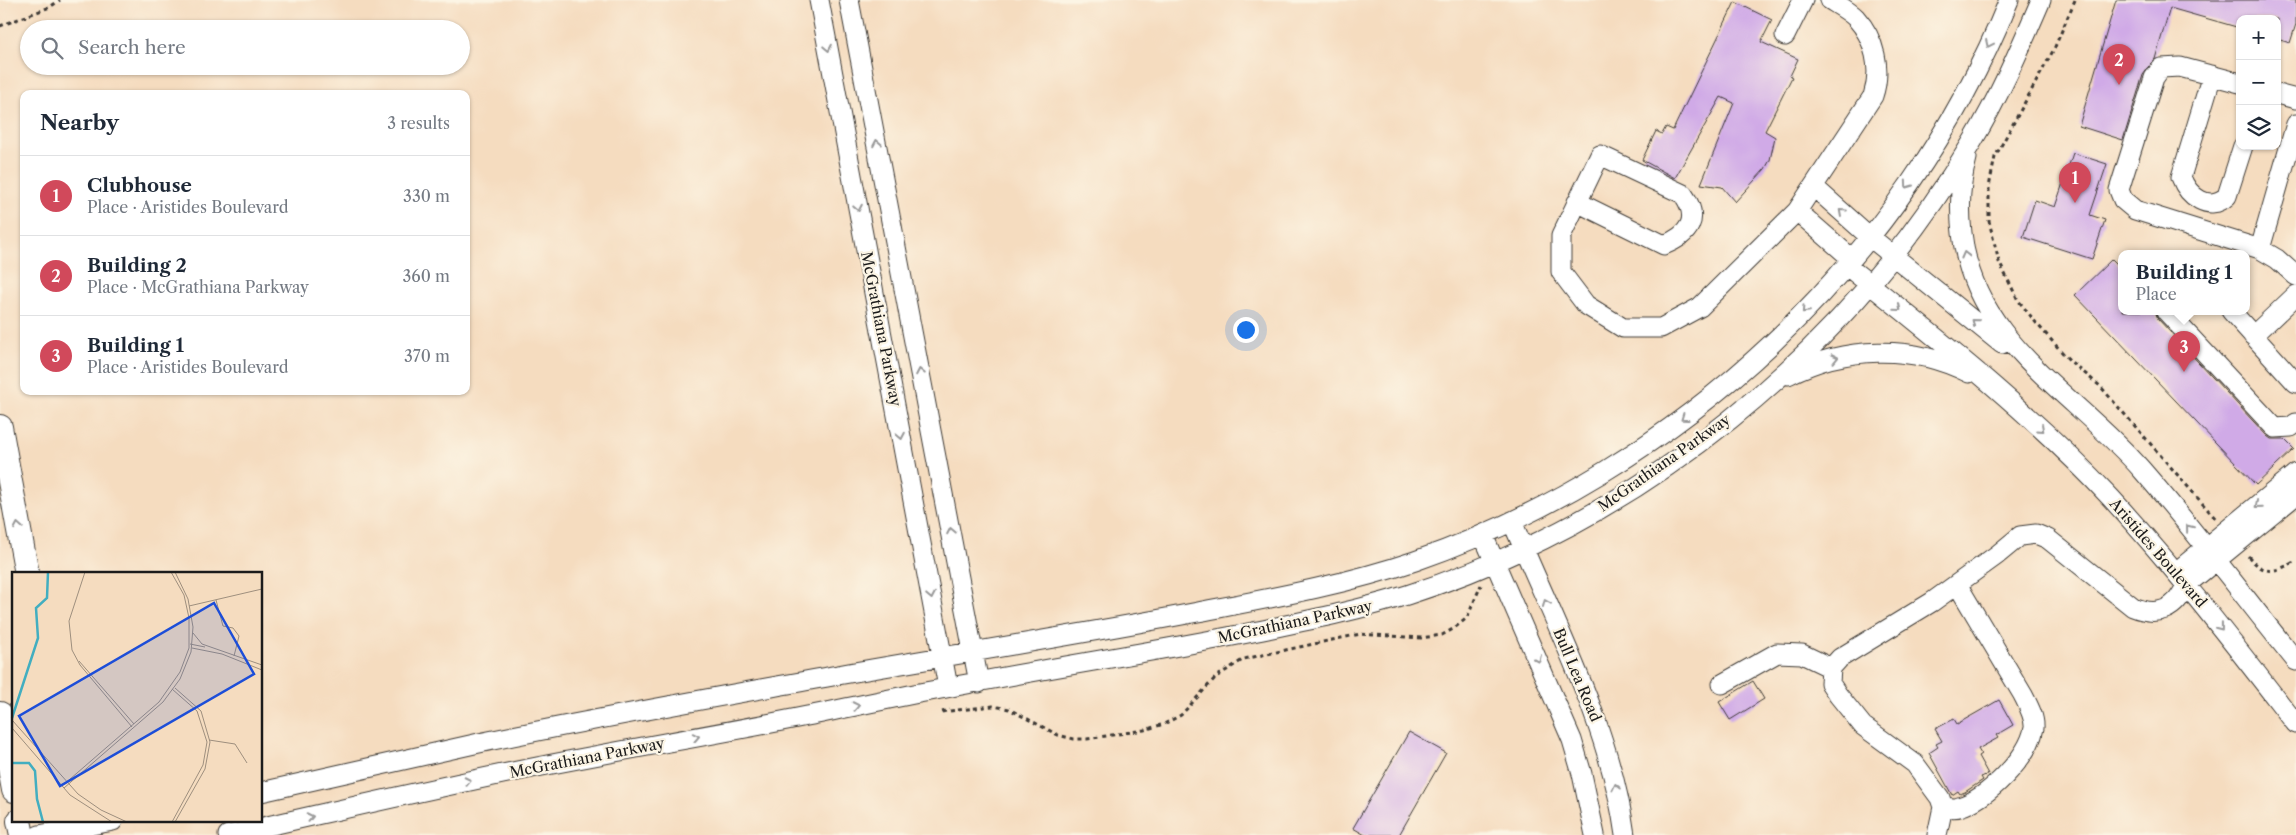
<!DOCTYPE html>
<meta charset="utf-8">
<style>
body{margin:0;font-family:"Libre Caslon Text",serif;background:#f2f2f3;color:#1f2937}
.controls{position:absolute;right:15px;top:15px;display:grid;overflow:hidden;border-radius:10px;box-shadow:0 1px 4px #0004}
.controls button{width:45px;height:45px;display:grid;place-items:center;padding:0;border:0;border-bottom:1px solid #e0e1e3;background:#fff;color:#1f2937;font:25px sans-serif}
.you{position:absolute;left:1245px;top:329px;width:18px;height:18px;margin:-12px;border:4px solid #fff;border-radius:50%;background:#1a73e8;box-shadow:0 0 0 8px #1a73e833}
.badge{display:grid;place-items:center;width:32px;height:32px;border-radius:50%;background:#d1495b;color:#fff;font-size:16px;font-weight:700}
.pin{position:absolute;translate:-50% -41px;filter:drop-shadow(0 1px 2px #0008)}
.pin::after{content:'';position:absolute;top:26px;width:18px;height:15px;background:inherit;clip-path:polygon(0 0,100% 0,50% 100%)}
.popup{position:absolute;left:2118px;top:250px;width:132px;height:65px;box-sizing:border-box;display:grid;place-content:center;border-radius:10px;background:#fff;filter:drop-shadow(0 1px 4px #0005);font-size:16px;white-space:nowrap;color:#747a83}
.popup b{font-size:19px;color:#1f2937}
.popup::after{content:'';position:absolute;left:50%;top:100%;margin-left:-10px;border:10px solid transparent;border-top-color:#fff}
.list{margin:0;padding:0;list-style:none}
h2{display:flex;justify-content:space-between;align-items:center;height:65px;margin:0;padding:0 20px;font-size:21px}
h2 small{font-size:16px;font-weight:400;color:#747a83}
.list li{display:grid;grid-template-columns:32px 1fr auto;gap:15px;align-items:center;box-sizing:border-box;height:80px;padding:0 20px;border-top:1px solid #e0e1e3}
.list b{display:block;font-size:19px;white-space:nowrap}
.list p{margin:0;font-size:16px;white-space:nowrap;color:#747a83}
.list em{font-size:16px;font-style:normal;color:#747a83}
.icon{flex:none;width:28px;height:28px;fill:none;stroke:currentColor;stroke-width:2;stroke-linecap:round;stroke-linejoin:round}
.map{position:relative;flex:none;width:2296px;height:835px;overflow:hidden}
.search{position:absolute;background:#fff;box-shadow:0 1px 4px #0004;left:20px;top:20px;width:450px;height:55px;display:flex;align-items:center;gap:12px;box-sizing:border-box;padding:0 18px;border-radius:28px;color:#747a83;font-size:19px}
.panel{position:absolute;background:#fff;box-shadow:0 1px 4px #0004;left:20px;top:90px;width:450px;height:305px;border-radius:10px}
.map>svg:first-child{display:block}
.building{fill:#d0aae7}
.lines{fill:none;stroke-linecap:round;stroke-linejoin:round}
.minor-casing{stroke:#3d3934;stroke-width:21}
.major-casing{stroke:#3d3934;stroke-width:26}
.path{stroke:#3d3934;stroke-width:3;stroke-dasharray:4 4;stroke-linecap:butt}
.minor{stroke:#fff;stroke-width:19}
.major{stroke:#fff;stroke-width:24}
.oneway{stroke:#999}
.labels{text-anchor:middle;stroke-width:4.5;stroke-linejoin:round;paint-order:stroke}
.street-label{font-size:15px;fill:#1c1c1c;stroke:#fcf5e5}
.inset-river{fill:none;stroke:#42aec0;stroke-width:2.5}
.inset-road{fill:none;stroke:#9e8f7e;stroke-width:1}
.view{fill:#1d4ed8;fill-opacity:0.15;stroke:#1d4ed8;stroke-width:2.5}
.inset-edge{fill:none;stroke:#1c1c1c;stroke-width:2.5}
</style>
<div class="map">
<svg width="2296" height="835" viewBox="0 0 2296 835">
<rect width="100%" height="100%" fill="#fcf5e5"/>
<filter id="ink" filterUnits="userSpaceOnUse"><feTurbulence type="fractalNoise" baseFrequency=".02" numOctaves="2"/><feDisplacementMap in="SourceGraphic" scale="10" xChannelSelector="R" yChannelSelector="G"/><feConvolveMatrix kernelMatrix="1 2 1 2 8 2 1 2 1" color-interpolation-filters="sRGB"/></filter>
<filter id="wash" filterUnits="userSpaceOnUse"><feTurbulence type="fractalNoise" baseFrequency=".0096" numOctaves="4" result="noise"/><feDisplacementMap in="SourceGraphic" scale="20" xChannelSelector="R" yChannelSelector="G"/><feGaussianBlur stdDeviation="1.12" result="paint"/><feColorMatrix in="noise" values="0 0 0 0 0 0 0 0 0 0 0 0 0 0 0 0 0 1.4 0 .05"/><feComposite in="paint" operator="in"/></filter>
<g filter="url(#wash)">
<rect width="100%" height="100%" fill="#f5dcbf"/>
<g id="blocks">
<path class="building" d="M 2116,0 L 2296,0 L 2296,24 L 2290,43 L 2277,39 L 2277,19 L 2240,19 L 2240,28 L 2170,8 L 2155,59 L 2143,75 L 2123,140 L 2079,126 Z
M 1735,2 L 1772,20 L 1761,42 L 1798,59 L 1790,76 L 1792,77 L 1765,131 L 1775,137 L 1770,160 L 1765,169 L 1735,202 L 1722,187 L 1701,184 L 1734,103 L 1721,97 L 1675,178 L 1642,160 L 1656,131 L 1662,134 L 1666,127 L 1673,130 Z
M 2073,153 L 2107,164 L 2090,215 L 2105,220 L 2092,259 L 2023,237 L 2035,200 L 2055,207 Z
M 2112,259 L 2122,269 L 2122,311 L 2155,311 L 2158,319 L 2267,436 L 2271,439 L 2284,439 L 2294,449 L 2256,485 L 2075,295 Z
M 1753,681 L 1764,699 L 1730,720 L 1719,702 Z
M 1999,700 L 2013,725 L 1996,735 L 1998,738 L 1978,749 L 1981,754 L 1978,756 L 1988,774 L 1981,777 L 1983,780 L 1965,792 L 1960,794 L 1958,791 L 1952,795 L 1929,753 L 1938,747 L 1936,744 L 1942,741 L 1935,729 L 1954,719 L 1957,724 Z
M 1409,732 L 1446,753 L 1399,835 L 1365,835 L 1353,828 Z"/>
</g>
</g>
<g filter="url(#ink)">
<use href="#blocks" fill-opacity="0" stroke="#3d3934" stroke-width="1"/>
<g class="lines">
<defs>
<path id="minor" d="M 819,0 L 948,687
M 849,0 L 979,683
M 1785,36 L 1803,0
M 2212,75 L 2181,177 C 2188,196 2209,213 2227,196 L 2243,146
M 2240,83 L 2180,67 L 2161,68 L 2154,78 L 2119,190 L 2123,200 L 2135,210 L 2260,249
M 2277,94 L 2296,99
M 2296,124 L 2260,249 L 2277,259 L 2296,276
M 1967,158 C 1960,183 1959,208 1962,233 C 1973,342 2076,394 2142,470 C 2196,532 2245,598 2296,661
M 1814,187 L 1870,237 L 2002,344
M 1577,202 L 1664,245 C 1689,235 1701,219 1683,194 L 1600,155 L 1561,236 L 1561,272 L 1586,305 L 1623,328 L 1661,328 L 1700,307 L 1797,211 L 1873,96 C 1882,69 1875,39 1856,18 C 1849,11 1838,5 1830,0
M 1797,211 L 1852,259
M 1847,266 C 1938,339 2031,412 2111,498 C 2177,570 2236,647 2296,724
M 2166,311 L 2275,428 L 2291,427 L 2296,423
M 2231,311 L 2296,383
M 2253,336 L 2296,295
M 1788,375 C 1845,346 1912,344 1969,373
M 1512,521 C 1554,623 1610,725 1625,835
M 1483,535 L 1572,740 L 1582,774 L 1595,835
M 2176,572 L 2296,473
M 1722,684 L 1777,653 L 1802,654 L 1831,668
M 261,792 C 334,776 406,759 479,743 C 598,718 718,697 838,675 C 958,654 1078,635 1198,612 C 1271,598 1344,585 1415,561 C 1680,469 1904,260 2009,0
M 1943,807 C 1948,807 1955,809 1959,807 C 1987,799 2029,757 2034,728 C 2035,717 2028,705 2023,695 L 1957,584
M 39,835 L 113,821
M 228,835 C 327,813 427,789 527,769 C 620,750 714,735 807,716 C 852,707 896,697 941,689 C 1045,668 1149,653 1253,632 C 1305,621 1356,611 1407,595 C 1640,520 1847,353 1972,142 C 1999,97 2020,49 2041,0
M 1937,835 L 1943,807 L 1940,798 L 1915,764 L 1863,726 L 1838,695 L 1830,683 L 1831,668 L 1840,658 L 1932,602 L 1997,555 L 2020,536 L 2036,534 L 2048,539 L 2133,607 C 2158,617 2176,610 2186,585 L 2296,495"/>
<path id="major" d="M 0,427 L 27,574
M 0,714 L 14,790
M 19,821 L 22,835
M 77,821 L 81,835"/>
</defs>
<use href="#minor" class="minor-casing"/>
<use href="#major" class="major-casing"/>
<path class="path" d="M 2075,0 L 2054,49 L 1995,157 L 1989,187 L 1989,221 L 1999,262 L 2018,300 L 2037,324 L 2070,361 L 2100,386 L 2216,519
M 0,26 L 50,7 L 60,0
M 2248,556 C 2266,576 2273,573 2296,561
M 950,711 L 993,706 L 1009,709 L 1058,735 L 1074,739 L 1087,739 L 1144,730 L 1164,724 L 1181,715 L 1216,677 L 1244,659 L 1360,634 L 1421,638 L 1442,635 L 1453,629 L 1467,618 L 1481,585
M 942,712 L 950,710"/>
<use href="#minor" class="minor"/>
<use href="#major" class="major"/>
</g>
<defs><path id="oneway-chevron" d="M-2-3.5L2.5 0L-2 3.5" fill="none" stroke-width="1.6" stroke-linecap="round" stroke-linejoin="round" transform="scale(1.25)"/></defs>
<g class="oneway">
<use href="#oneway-chevron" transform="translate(1989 44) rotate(115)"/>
<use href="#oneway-chevron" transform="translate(828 48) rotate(79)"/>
<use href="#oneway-chevron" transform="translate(877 143) rotate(-101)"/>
<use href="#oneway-chevron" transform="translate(1908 185) rotate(125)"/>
<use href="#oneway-chevron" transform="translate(858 208) rotate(79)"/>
<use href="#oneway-chevron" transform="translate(1842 212) rotate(-138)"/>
<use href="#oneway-chevron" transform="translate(1965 255) rotate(-104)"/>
<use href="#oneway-chevron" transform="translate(1898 308) rotate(40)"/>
<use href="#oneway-chevron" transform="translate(1805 310) rotate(133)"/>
<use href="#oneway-chevron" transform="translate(1975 322) rotate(-141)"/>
<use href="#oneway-chevron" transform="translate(1835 358) rotate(-12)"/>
<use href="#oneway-chevron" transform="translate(920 372) rotate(-101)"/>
<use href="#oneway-chevron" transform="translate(1684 418) rotate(144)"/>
<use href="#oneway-chevron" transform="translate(2041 429) rotate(42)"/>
<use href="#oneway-chevron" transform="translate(901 436) rotate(79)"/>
<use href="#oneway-chevron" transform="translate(2258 505) rotate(140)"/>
<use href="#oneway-chevron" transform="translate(18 526) rotate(-100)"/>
<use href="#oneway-chevron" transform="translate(2189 528) rotate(-129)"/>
<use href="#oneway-chevron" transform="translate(951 531) rotate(-101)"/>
<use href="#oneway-chevron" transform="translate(931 596) rotate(79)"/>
<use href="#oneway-chevron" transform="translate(1546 603) rotate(-113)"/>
<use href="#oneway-chevron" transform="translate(2220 627) rotate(52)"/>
<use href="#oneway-chevron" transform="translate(1538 659) rotate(66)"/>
<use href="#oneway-chevron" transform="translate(856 706) rotate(-12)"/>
<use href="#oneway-chevron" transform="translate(696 737) rotate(-11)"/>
<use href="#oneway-chevron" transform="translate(468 781) rotate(-12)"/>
<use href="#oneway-chevron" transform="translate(1616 787) rotate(-102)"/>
<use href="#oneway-chevron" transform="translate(310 817) rotate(-12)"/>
</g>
</g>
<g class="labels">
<g class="street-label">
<text transform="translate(881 329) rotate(79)" y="5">McGrathiana Parkway</text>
<text transform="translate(1664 463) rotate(-35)" y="5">McGrathiana Parkway</text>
<text transform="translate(2158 553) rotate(49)" y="5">Aristides Boulevard</text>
<text transform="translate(1295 622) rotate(-12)" y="5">McGrathiana Parkway</text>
<text transform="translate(1577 675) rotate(67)" y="5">Bull Lea Road</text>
<text transform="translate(587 758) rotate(-11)" y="5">McGrathiana Parkway</text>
</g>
</g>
<g transform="translate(12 572)">
<rect width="250" height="250" fill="#f5dcbf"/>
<path class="inset-river" d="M 0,146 L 26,66 L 24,36 L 35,26 L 36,0M 0,191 L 17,191 L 23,199 L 25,227 L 31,250"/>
<path class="inset-road" d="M 73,0 L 57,49 L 60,78 L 68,93 L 120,155M 204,28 L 211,54 L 221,56 L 227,64 L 222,84M 177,34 L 250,17M 181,61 L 190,72 L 250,93M 178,72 L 193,75M 180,76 L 210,82 L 250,98M 67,89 L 122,152M 0,148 L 66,222 L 89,238 L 115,250M 0,156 L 58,223 L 100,250M 197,168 L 223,172 L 235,191M 50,214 L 147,130 L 168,100 L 177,76 L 177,46 L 172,23 L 159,0M 52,216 L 151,130 L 168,107 L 179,80 L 181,55 L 176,27 L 163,0M 160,250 L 191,193 L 195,170 L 185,139 L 160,117M 163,250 L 193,197 L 198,170 L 189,139 L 163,116"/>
<path class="view" d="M 202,31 L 242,102 L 48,214 L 7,144 Z"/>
<rect width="250" height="250" class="inset-edge"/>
</g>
</svg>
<div class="controls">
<button>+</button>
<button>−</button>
<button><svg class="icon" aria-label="layers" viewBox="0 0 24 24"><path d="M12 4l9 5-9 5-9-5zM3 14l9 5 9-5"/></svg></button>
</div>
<div class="you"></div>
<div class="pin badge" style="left:2075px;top:203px">1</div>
<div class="pin badge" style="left:2119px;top:85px">2</div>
<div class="pin badge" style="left:2184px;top:372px">3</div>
<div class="popup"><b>Building 1</b>Place</div>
<div class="search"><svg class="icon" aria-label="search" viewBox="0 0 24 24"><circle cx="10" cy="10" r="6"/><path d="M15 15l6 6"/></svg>Search here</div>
<section class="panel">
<h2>Nearby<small>3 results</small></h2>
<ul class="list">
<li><span class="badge">1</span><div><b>Clubhouse</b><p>Place · Aristides Boulevard</p></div><em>330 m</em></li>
<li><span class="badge">2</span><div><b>Building 2</b><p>Place · McGrathiana Parkway</p></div><em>360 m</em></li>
<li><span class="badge">3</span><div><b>Building 1</b><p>Place · Aristides Boulevard</p></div><em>370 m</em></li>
</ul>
</section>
</div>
